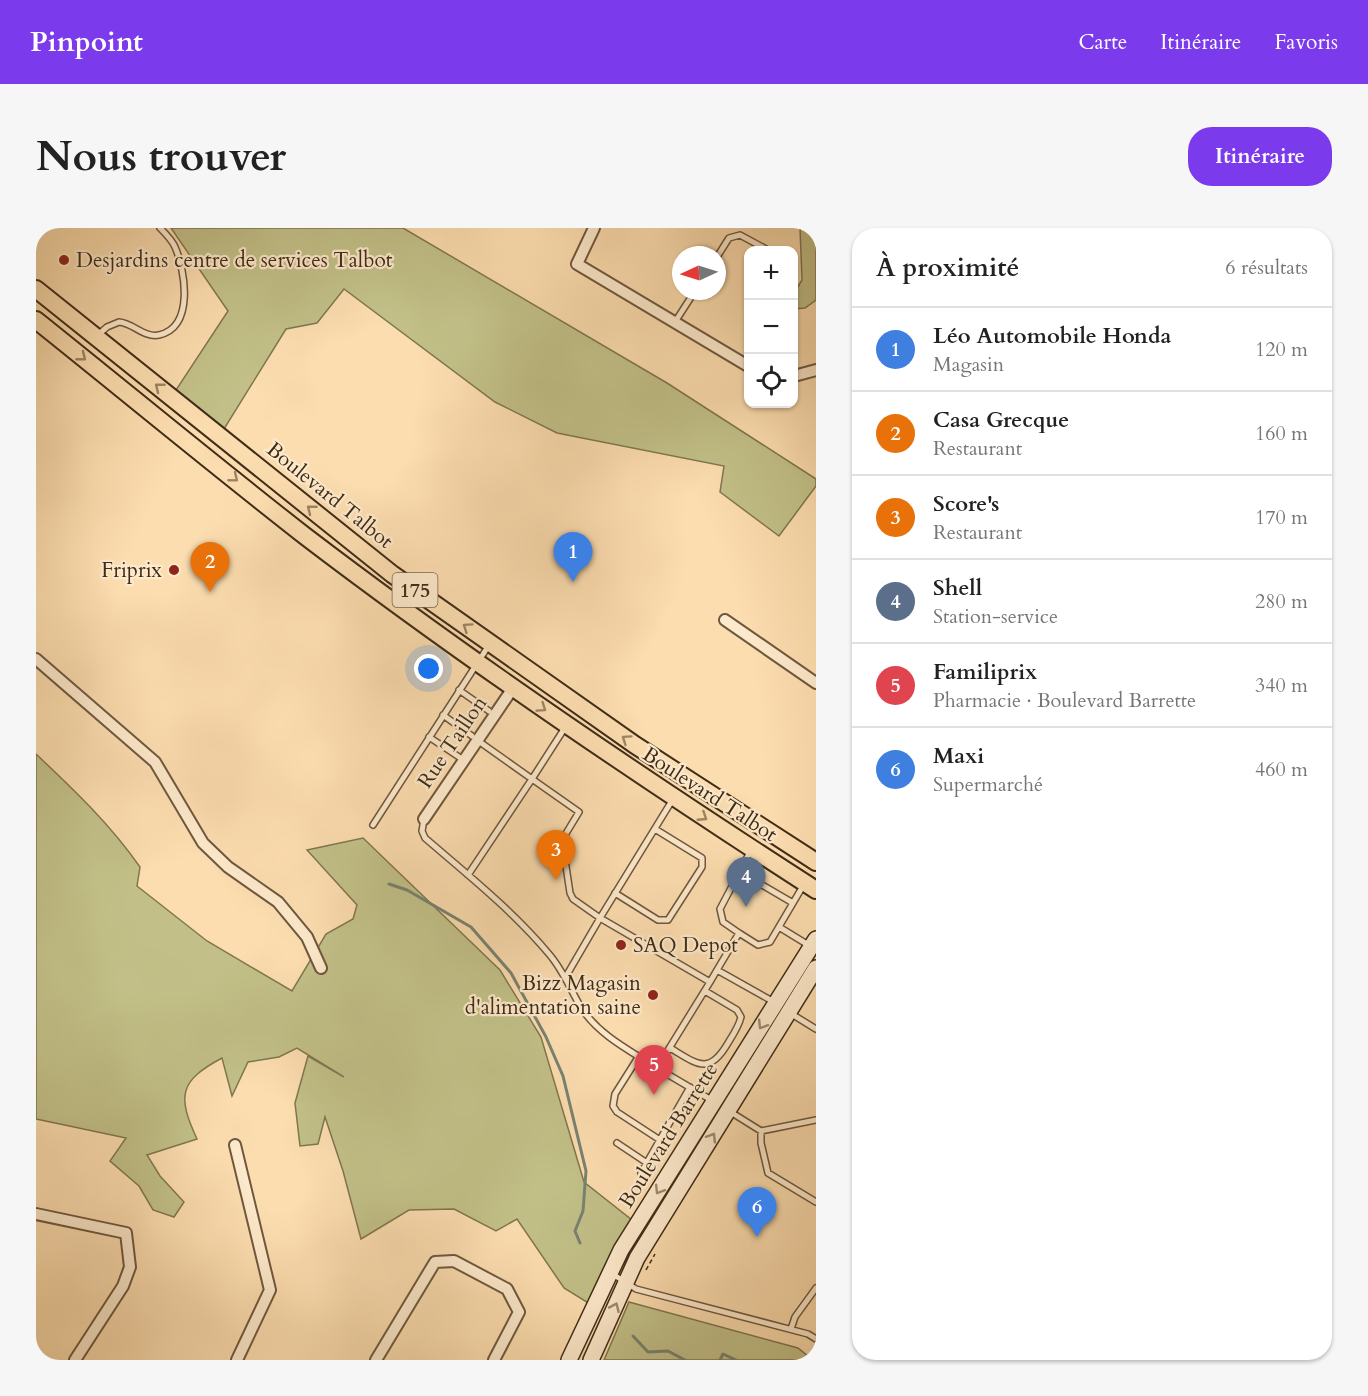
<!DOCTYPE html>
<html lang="fr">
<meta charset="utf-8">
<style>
body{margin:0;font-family:Cardo,serif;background:#f6f6f6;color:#222}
.controls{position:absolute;right:18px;top:18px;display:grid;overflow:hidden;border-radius:12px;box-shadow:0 2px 4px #0004}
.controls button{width:54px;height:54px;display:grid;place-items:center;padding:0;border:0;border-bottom:2px solid #e0e0e0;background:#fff;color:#222;font:30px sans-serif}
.compass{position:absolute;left:636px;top:18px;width:54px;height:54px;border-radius:50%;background:#fff;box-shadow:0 2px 4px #0004;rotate:266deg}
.you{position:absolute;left:393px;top:441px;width:21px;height:21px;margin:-15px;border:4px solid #fff;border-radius:50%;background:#1a73e8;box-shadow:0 0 0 9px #1a73e833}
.badge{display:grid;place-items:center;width:39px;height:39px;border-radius:50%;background:#7c3aed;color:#fff;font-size:20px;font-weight:700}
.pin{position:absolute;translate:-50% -50px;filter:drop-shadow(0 2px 3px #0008)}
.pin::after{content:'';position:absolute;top:32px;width:21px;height:18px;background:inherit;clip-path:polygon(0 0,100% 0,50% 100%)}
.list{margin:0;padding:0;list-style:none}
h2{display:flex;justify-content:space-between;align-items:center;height:78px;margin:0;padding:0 24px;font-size:26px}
h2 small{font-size:20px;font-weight:400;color:#767676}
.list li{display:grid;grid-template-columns:39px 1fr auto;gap:18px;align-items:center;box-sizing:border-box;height:84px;padding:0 24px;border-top:2px solid #e0e0e0}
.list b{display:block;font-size:22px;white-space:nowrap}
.list p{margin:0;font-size:20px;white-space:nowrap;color:#767676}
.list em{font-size:20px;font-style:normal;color:#767676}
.icon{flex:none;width:33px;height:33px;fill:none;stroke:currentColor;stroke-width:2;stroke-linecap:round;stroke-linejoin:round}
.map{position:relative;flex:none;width:780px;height:1132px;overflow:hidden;border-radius:24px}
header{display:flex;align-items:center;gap:36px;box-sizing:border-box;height:84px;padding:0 30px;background:#7c3aed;color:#fff}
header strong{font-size:28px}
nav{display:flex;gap:33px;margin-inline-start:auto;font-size:21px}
.intro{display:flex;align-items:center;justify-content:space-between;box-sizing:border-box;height:144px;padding:0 36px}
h1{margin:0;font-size:42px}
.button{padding:15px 27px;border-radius:24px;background:#7c3aed;color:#fff;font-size:21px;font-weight:700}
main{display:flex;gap:36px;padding:0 36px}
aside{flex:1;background:#fff;border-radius:24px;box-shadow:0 2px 4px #0004}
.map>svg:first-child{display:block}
.green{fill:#c2c088;stroke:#807650;stroke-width:1.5}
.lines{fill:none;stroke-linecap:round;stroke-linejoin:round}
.stream{stroke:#798272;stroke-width:3}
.lane-casing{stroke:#6e583e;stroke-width:8}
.street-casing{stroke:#6e583e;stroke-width:14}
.secondary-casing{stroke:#3f2c18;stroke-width:18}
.primary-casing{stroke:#3f2c18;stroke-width:20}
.path{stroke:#3f2c18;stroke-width:1.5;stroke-dasharray:4.5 3;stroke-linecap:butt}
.lane{stroke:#fde9cb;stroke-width:5}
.street{stroke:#fde9cb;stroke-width:10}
.secondary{stroke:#fde9cb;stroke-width:15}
.primary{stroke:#fcddaf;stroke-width:16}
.oneway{stroke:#9e8464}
.oneway2{stroke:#9e8a72}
.poi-dot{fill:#8f2418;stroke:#fde9cb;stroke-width:2}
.labels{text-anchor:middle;stroke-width:4.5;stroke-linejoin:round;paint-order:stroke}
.shield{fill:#fde9cb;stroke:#78654e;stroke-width:1.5}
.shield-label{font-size:20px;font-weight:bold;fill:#3f2c18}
.poi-label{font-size:21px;fill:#3f2c18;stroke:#fde9cb;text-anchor:start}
.street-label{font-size:21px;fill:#3f2c18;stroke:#fde9cb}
</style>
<header>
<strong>Pinpoint</strong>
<nav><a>Carte</a><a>Itinéraire</a><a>Favoris</a></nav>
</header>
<div class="intro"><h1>Nous trouver</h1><a class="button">Itinéraire</a></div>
<main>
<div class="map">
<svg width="780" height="1132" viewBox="0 0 780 1132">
<rect width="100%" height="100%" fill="#fcddaf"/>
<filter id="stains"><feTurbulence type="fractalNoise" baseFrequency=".00333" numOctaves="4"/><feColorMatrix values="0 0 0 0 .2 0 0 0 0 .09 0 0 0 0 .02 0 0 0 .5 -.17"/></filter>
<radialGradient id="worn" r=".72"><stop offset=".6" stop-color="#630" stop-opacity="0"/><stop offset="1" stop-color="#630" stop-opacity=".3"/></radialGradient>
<path class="green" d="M 135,0 L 367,0 L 631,155 L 780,251 L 780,258 L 743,308 L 684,264 L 688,238 L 521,205 L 459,174 L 308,61 L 281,95 L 250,101 L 183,209 L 136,168 L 192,83 Z
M 764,0 L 780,0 L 780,72 L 769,80 L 758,81 L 758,65 L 766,52 Z
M 0,526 C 38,562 74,596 104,639 L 101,658 L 171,713 L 256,763 L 290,706 L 317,691 L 321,677 L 271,622 L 327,610 L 464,742 L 505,809 L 548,954 L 601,996 L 557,1078 L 528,1060 L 481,991 L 460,1003 L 418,981 L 373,982 L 325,1011 L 307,943 L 289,889 L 282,916 L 264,918 L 259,875 L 272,828 L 308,849 L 261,820 L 243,829 L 212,834 L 196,868 L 186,830 C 143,853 141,868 161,911 L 111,927 L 124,948 L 148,974 L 138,989 L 117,982 L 103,958 L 74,933 L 90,910 L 0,891 Z
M 593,1074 L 762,1120 L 777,1132 L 568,1132 Z"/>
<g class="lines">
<path class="stream" d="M 353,656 L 371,662 L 435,699 L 475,745 L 510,809 L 527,848 L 550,943 L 547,983 L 539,1003 L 544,1015
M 597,1108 L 612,1124 L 632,1123 L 649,1132
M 684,1132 L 687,1126 L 700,1132"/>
<defs>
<path id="lane" d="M 681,29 L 693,10 L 704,7 L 730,21
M 639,94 L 659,63
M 63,106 L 71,99 L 83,94 C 97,95 108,110 123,107 C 159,99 149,42 139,19 C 136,12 129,5 124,0
M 423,462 L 453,483
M 407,487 L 436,508
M 393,509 L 423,529
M 637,571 L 564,690 L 674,754 L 681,742 L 738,774
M 388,591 L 386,603 L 389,610 C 432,647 477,683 513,726 C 527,742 535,763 546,781 C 564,808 595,823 621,840
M 337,597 L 453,417
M 704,644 L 757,675
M 432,647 L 496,551 L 441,512
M 579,665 L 622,692 L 632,692 L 666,639 L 666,630 L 619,601
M 743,699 L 774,718
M 703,705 L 687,694 L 684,681 L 715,622
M 681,742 L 703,705 L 722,717 L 734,714 L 767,658
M 529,750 L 564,690 L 537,671 L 534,665 L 526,612 L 543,584 L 496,551 L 530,498
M 674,754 L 621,840 L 677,873
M 754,785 L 780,801
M 634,820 C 661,836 673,848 692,815 C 697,807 703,798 705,789 L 701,782 L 669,763
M 603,828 L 579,866 L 577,878 L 581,884 L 624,912
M 693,883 L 725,903 L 780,892
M 725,903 L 725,915 L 732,945 L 780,974
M 581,915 L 611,935
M 605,945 L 654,859
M 575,1045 L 600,1061 L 772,1106 L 780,1111
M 755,1101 L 759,1089 L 780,1060"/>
<path id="street" d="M 558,0 L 541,36 L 712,138
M 758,148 L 780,142
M 689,392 L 780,455
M 0,431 L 119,534 L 167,615 L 192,639 L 242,674 L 271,709 L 285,740
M 388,591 L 477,460
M 199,917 L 234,1062 L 201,1132
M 0,986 L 90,1005 L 94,1039 L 87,1058 L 39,1132
M 340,1132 L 399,1034 L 418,1033 L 471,1061 L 483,1084 L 458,1132"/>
<path id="secondary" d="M 533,1132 L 585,1022 L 780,711
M 555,1132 L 601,1030 L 780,740"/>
<path id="primary" d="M 0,61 L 356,346 L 599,517 L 780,634
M 0,92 C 90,164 178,237 269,308 C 434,434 606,550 780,662"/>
</defs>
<use href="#lane" class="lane-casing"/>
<use href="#street" class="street-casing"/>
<use href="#secondary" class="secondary-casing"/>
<use href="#primary" class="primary-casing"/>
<path class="path" d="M 610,1042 L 619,1026"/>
<use href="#lane" class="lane"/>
<use href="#street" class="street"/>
<use href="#secondary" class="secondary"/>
<use href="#primary" class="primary"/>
</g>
<defs><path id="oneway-chevron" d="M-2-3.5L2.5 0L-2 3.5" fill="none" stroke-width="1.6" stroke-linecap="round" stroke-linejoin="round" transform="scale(1.5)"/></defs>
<g class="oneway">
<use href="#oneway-chevron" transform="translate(46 129) rotate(39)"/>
<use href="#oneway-chevron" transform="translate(123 159) rotate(-141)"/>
<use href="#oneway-chevron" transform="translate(198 250) rotate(39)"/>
<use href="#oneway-chevron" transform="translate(275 281) rotate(-141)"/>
<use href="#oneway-chevron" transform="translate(431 399) rotate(-145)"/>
<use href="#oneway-chevron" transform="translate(506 480) rotate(35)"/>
<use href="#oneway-chevron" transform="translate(590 511) rotate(-145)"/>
<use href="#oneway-chevron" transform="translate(667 589) rotate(33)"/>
</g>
<g class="oneway2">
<use href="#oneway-chevron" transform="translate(726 797) rotate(122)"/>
<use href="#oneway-chevron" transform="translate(676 909) rotate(-58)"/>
<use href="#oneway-chevron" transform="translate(623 962) rotate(122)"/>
<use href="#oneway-chevron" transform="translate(579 1079) rotate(-66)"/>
</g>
<g class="poi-dot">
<circle cx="28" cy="32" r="6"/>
<circle cx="138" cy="342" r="6"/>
<circle cx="585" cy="717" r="6"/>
<circle cx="617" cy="767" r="6"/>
</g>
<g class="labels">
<rect class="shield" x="356.5" y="345" width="45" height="34" rx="4.5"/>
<g class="shield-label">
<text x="379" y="369">175</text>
</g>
<g class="poi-label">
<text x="40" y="39">Desjardins centre de services Talbot</text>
<text x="126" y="349" text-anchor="end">Friprix</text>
<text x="597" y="724">SAQ Depot</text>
<text x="605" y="762" text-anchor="end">Bizz Magasin<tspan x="605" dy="24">d'alimentation saine</tspan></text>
</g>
<g class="street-label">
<text transform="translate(294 267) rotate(39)" y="7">Boulevard Talbot</text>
<text transform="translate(416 514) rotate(-56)" y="7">Rue Taillon</text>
<text transform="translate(674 566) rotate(33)" y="7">Boulevard Talbot</text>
<text transform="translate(632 907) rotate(-58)" y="7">Boulevard Barrette</text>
</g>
</g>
<rect width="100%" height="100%" filter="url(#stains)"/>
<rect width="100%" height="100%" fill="url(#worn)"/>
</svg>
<div class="controls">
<button>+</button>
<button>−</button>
<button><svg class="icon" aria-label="locate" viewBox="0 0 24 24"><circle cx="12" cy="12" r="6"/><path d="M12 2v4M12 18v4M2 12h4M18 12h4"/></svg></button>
</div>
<svg class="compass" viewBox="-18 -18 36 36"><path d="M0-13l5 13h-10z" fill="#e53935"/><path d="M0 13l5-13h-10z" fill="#767676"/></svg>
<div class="you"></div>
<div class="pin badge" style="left:537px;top:354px;background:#3f7fe0">1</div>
<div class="pin badge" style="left:174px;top:364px;background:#e8710a">2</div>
<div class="pin badge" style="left:520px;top:652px;background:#e8710a">3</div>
<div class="pin badge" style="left:710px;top:679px;background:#5c6f8a">4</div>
<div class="pin badge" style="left:618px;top:867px;background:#e0444e">5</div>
<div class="pin badge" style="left:721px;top:1009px;background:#3f7fe0">6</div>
</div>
<aside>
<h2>À proximité<small>6 résultats</small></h2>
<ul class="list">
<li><span class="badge" style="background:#3f7fe0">1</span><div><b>Léo Automobile Honda</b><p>Magasin</p></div><em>120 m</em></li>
<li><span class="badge" style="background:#e8710a">2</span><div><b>Casa Grecque</b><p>Restaurant</p></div><em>160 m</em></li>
<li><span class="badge" style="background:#e8710a">3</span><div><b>Score's</b><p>Restaurant</p></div><em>170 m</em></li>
<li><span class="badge" style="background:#5c6f8a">4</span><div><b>Shell</b><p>Station-service</p></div><em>280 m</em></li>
<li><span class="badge" style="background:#e0444e">5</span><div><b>Familiprix</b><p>Pharmacie · Boulevard Barrette</p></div><em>340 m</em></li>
<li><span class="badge" style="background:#3f7fe0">6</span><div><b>Maxi</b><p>Supermarché</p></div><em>460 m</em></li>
</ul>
</aside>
</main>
